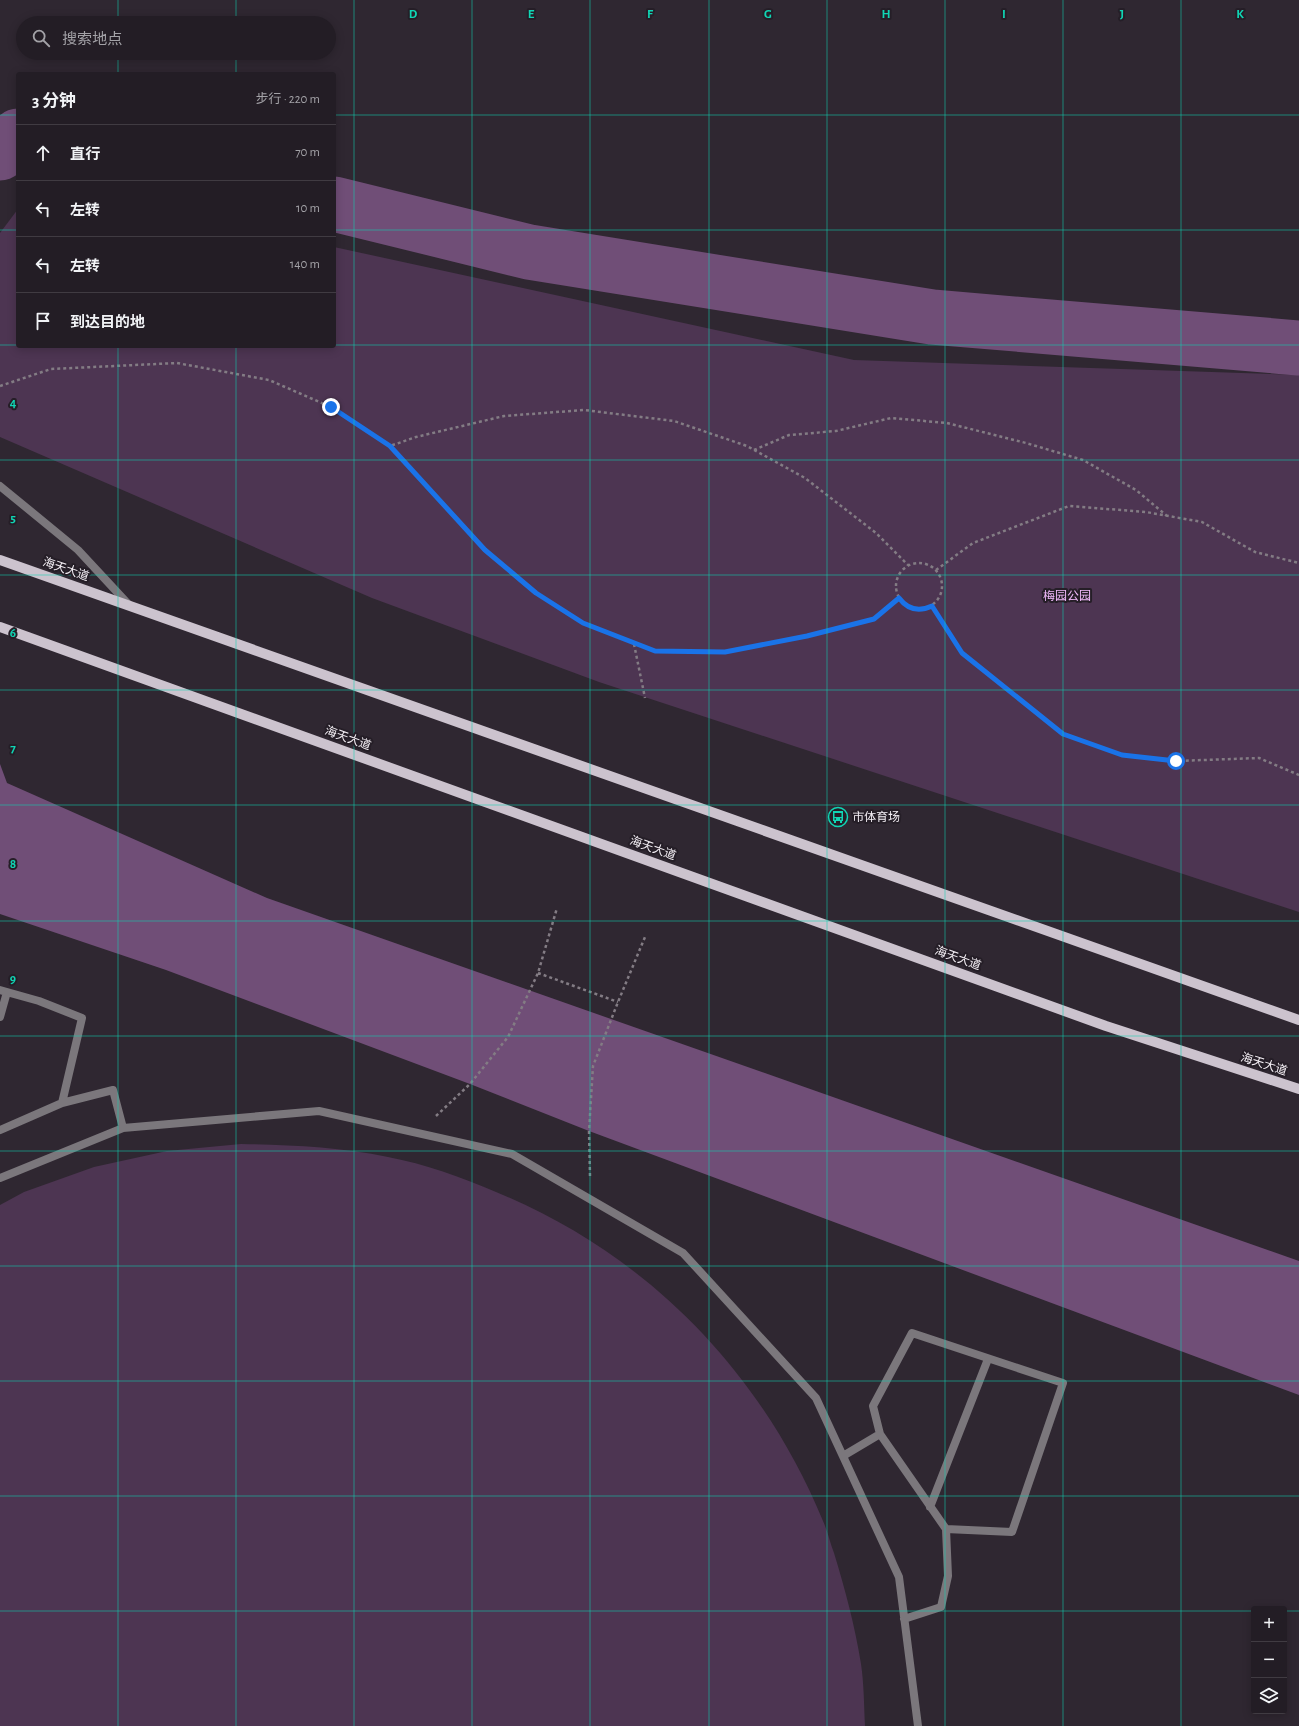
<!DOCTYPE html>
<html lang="zh">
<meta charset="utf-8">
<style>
body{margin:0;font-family:"Alegreya Sans","Noto Sans SC",sans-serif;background:#2f2a32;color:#f1f3f6}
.controls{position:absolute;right:12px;bottom:12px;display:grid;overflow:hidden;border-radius:4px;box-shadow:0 2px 10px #0003}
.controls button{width:36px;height:36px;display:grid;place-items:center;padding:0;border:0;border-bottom:1px solid #403b42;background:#231d25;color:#f1f3f6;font:20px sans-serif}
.stop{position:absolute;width:12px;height:12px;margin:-9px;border:3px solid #1a73e8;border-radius:50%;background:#fff}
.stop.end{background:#1a73e8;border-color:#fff;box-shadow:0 1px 4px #0008}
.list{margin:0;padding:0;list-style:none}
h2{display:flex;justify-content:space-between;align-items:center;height:52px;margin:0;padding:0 16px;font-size:17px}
h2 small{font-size:13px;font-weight:400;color:#a3a2a7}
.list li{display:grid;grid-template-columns:26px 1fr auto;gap:12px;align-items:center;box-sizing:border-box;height:56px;padding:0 16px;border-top:1px solid #403b42}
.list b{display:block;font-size:15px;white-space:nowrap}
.list em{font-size:13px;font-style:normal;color:#a3a2a7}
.icon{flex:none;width:22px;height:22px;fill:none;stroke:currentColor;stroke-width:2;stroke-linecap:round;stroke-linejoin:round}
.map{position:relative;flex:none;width:1299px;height:1726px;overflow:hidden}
.search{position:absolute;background:#231d25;box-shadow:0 2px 10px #0003;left:16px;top:16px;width:320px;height:44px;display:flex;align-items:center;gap:10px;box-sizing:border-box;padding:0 14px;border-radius:22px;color:#a3a2a7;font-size:15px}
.panel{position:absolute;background:#231d25;box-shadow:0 2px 10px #0003;left:16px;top:72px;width:320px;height:276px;border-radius:4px}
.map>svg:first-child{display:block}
.green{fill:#4d3552}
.water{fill:#704e77}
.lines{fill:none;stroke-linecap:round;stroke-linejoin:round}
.river{stroke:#704e77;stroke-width:55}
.path{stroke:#837c84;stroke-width:2.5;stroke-dasharray:3 3;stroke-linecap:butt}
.minor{stroke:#7b777c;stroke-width:8}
.tertiary{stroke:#7b777c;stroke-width:8}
.primary{stroke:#ccc3ce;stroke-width:10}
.route{stroke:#1a73e8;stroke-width:5}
.grid{fill:none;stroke:#10d5b4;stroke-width:1;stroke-opacity:0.55}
.labels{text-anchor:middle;stroke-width:4;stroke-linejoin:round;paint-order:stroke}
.street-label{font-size:12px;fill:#f5f0f6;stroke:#251e27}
.park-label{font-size:12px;fill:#f1bafc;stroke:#251e27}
.poi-label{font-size:12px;fill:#f5f0f6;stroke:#251e27;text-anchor:start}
.grid-label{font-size:13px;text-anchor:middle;font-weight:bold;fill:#10d5b4;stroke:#251e27;stroke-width:4;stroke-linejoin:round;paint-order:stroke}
</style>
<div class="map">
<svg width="1299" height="1726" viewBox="0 0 1299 1726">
<rect width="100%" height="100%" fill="#2f2731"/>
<path class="green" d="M 18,209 L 18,346 L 334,346 L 334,247 L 854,360 L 1299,375 L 1299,912 L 599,682 L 372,598 L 0,437 L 0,233 Z
M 241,1144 C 290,1145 339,1147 388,1157 C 425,1164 461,1177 496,1192 C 647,1254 761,1371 823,1521 C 828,1532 830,1543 834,1553 C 845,1589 855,1626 861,1664 C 864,1684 864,1706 865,1726 L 0,1726 L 0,1205 L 24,1192 L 94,1167 L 167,1151 Z"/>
<path class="water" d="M 0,764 L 7,783 L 267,898 L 1299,1261 L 1299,1395 L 589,1131 L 470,1084 L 166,970 L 0,914 Z"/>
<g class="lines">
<path class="river" d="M 0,153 L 18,136
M 334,204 L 529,252 L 932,317 L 1299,348"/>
<path class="path" d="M 0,386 L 51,369 L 177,363 L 269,380 L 331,407 L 390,446 L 416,437 L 504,416 L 584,410 L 674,421 L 747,446 L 805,478 L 876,533 L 908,565
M 390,446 L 485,551 L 536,593 L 583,623 L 655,651 L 725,652 L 807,636 L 874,619 L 899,598
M 754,450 L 789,435 L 836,431 L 891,418 L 947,423 L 1026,443 L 1083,460 L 1136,490 L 1167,516
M896 586a23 23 0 1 1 46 0a23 23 0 1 1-46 0Z
M 936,570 L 973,543 L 1069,506 L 1146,512 L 1202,522 L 1255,552 L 1299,563
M 932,606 L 962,653 L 1063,734 L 1122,755 L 1176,761 L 1259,758 L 1299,775
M 634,644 L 645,698
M 538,973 L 618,1002
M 436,1116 L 470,1084 L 508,1037 L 538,973 L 557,908
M 590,1176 L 589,1131 L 593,1066 L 618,1002 L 645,937"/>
<path class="minor" d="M 0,990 L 39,1001 L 82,1018 L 62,1103 L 0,1130
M 0,1017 L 7,992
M 62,1103 L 113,1090 L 123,1128
M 0,1178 L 123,1128 L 319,1111 L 512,1154 L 683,1253 L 816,1398 L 899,1577 L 918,1726
M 843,1456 L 880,1434 L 873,1406 L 912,1333 L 1063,1383 L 1012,1532 L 946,1529 L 880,1434
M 930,1507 L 988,1359
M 904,1619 L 941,1607 L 948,1576 L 946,1529"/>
<path class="tertiary" d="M 0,486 L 78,550 L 130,606"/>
<path class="primary" d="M 0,560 L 1299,1020
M 0,627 L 1106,1026 L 1299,1089"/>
</g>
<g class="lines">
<path class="route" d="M 331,407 L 390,446 L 485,550 L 536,593 L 583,623 L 655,651 L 725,652 L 807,636 L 874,619 L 899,598 C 908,610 919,612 932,606 L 962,653 L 1063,734 L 1122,755 L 1176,761"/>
</g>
<path class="grid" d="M 118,0 L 118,23M 236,0 L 236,23M 354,0 L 354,1726M 472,0 L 472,1726M 590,0 L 590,1726M 709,0 L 709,1726M 827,0 L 827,1726M 945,0 L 945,1726M 1063,0 L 1063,1726M 1181,0 L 1181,1726M 118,53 L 118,74M 236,53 L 236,74M 0,115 L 18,115M 334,115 L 1299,115M 0,230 L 18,230M 334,230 L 1299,230M 0,345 L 18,345M 334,345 L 1299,345M 118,346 L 118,1726M 236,346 L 236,1726M 0,460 L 1299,460M 0,575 L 1299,575M 0,690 L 1299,690M 0,805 L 1299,805M 0,921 L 1299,921M 0,1036 L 1299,1036M 0,1151 L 1299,1151M 0,1266 L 1299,1266M 0,1381 L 1299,1381M 0,1496 L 1299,1496M 0,1611 L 1254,1611M 1284,1611 L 1299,1611"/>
<defs>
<symbol id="bus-ring" viewBox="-11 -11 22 22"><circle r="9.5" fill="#251e27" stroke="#10d5b4" stroke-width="1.5"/><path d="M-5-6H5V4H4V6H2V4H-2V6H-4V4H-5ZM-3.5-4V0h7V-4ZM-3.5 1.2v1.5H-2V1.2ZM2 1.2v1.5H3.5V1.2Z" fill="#10d5b4"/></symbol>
</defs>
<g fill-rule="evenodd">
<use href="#bus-ring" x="827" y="806" width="22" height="22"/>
</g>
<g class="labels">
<g class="street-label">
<text transform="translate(66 569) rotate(19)" y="4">海天大道</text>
<text transform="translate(348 738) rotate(20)" y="4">海天大道</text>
<text transform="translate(653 848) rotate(20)" y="4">海天大道</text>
<text transform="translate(958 958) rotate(20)" y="4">海天大道</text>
<text transform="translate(1264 1064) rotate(18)" y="4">海天大道</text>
</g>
<g class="park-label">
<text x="1067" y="600">梅园公园</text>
</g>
<g class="poi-label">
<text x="852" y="821">市体育场</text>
</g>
</g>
<g class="grid-label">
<text x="413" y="18">D</text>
<text x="531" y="18">E</text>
<text x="650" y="18">F</text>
<text x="768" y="18">G</text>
<text x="886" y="18">H</text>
<text x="1004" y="18">I</text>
<text x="1122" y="18">J</text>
<text x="1240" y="18">K</text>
<text x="13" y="407">4</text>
<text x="13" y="522">5</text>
<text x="13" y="637">6</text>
<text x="13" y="752">7</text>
<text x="13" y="868">8</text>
<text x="13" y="983">9</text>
</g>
</svg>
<div class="controls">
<button>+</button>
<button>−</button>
<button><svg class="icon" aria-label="layers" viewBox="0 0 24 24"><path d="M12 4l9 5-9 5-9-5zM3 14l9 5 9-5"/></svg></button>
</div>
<div class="stop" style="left:1176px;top:761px"></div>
<div class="stop end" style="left:331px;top:407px"></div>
<div class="search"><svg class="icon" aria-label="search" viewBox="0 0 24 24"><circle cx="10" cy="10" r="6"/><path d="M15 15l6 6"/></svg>搜索地点</div>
<section class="panel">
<h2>3 分钟<small>步行 · 220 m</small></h2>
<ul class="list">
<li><svg class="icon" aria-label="ahead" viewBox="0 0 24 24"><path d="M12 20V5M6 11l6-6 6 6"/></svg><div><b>直行</b></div><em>70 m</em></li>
<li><svg class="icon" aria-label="left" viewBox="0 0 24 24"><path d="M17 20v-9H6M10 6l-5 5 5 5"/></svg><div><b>左转</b></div><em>10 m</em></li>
<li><svg class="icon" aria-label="left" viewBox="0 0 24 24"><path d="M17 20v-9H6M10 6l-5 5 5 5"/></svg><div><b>左转</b></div><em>140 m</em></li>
<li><svg class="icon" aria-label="arrive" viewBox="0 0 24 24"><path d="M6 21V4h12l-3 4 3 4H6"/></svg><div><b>到达目的地</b></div></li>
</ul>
</section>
</div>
